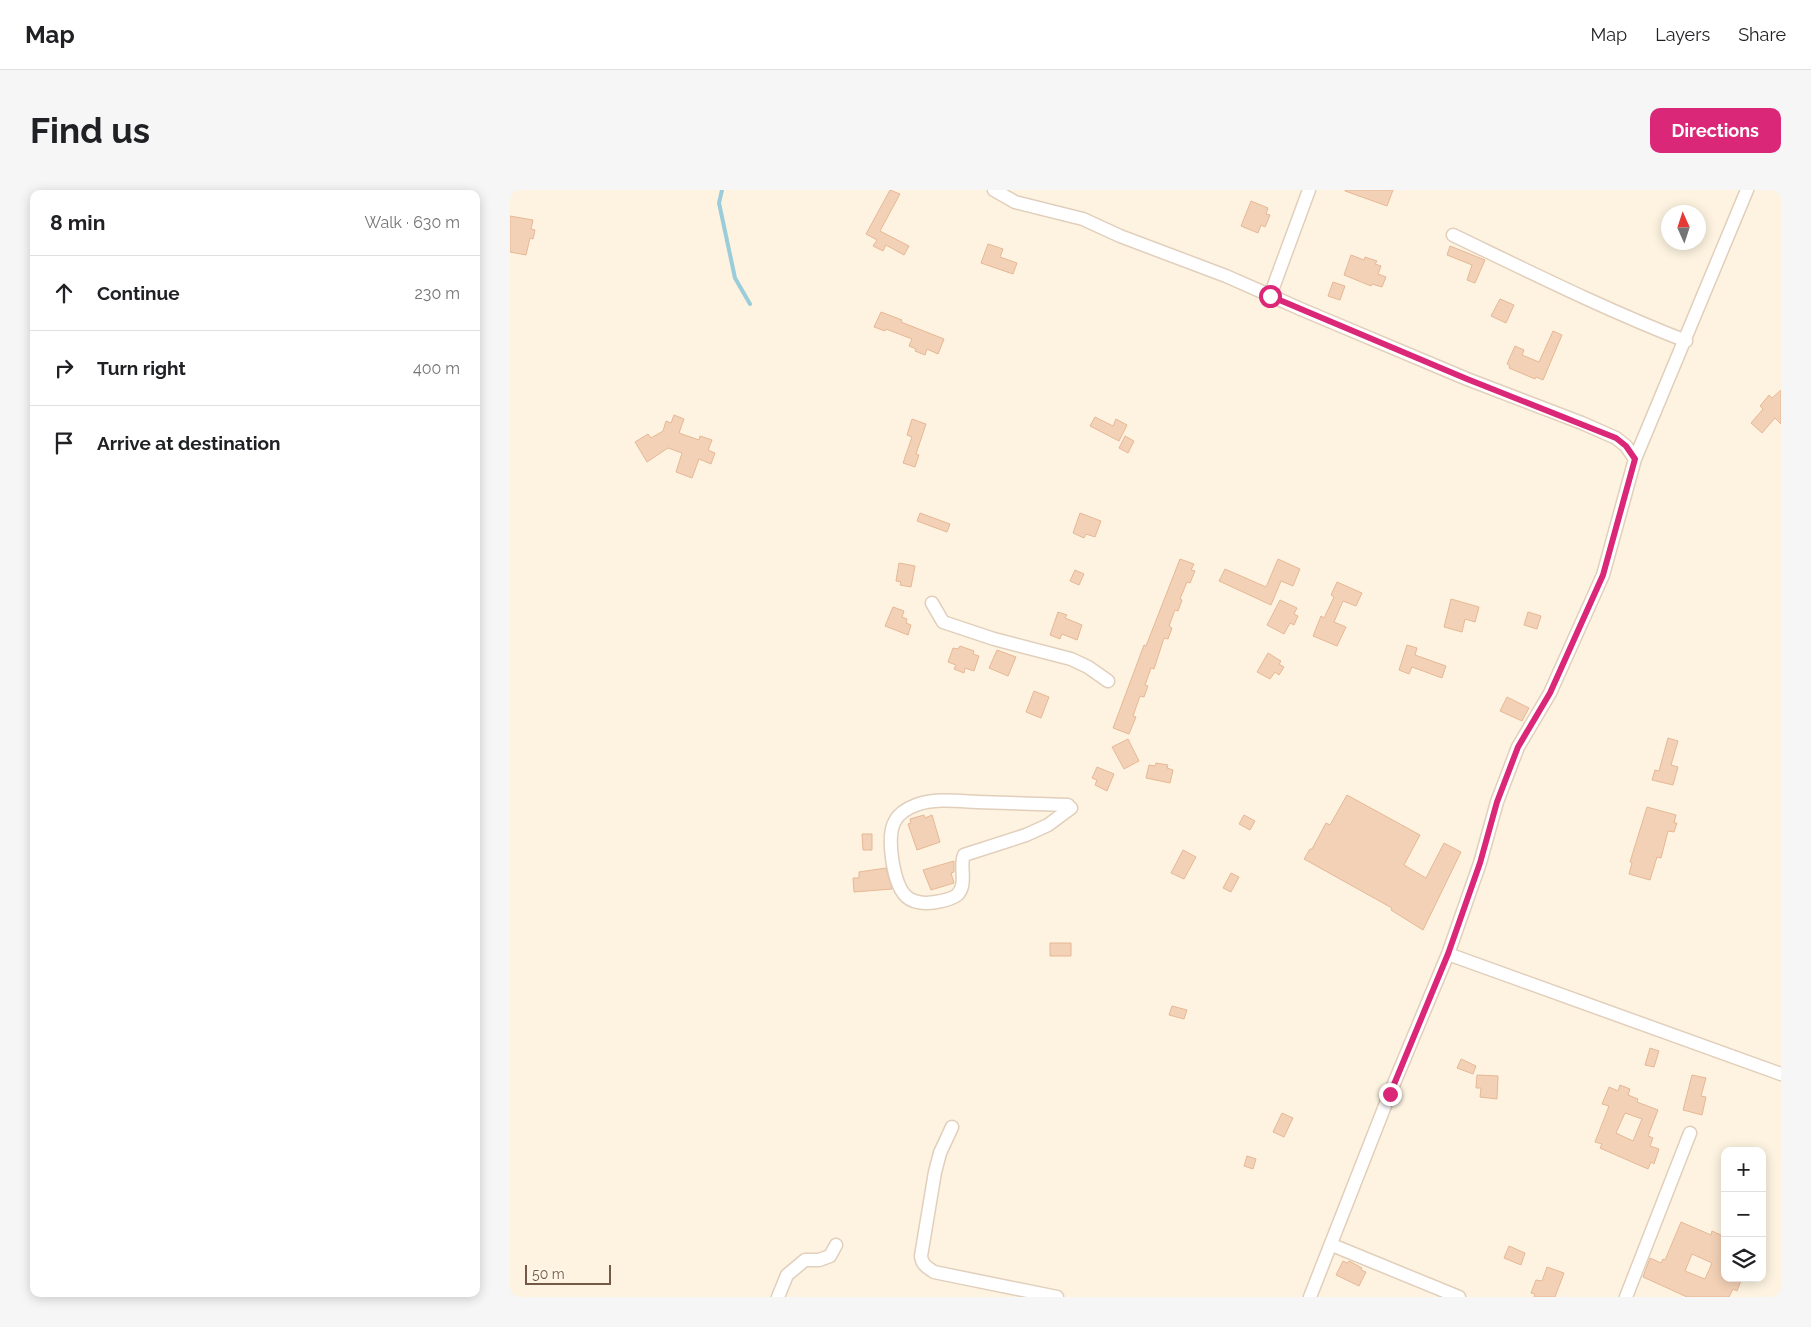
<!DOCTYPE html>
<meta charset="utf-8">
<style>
body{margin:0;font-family:Raleway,sans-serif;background:#f6f6f6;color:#202124}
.controls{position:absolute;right:15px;bottom:15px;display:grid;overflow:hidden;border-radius:10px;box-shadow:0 2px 12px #0003}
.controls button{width:45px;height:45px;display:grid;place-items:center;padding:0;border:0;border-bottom:1px solid #e0e0e0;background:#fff;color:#202124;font:25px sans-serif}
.compass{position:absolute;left:1151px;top:15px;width:45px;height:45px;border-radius:50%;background:#fff;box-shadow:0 2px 12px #0003;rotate:357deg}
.scale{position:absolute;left:15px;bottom:12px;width:86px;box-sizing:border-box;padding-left:5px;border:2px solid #745946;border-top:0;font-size:14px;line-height:18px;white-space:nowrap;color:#745946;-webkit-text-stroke:4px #fff6e7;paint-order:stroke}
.stop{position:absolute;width:15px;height:15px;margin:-11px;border:4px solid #db2777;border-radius:50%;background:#fff}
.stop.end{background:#db2777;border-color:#fff;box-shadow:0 1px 5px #0008}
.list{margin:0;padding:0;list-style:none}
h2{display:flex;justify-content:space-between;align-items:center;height:65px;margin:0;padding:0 20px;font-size:21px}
h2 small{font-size:16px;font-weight:400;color:#757577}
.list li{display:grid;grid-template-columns:32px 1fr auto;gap:15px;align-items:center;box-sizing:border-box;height:75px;padding:0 20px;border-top:1px solid #e0e0e0}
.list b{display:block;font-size:19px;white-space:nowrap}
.list em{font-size:16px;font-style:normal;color:#757577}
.icon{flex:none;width:28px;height:28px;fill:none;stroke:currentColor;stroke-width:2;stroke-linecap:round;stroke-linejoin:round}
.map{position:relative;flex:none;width:1271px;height:1107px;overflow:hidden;border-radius:10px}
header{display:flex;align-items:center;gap:30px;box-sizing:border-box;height:70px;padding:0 25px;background:#fff;border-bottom:1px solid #e0e0e0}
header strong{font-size:24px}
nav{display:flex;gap:28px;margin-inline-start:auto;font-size:18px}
.intro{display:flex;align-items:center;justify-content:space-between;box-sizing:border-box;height:120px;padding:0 30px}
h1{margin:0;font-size:35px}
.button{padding:12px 22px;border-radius:10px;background:#db2777;color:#fff;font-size:18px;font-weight:700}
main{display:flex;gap:30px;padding:0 30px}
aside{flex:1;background:#fff;border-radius:10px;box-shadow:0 2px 12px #0003}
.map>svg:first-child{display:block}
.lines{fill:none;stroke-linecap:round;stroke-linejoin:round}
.stream{stroke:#9accd9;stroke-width:4}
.building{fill:#f3d1b6;stroke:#e6b896;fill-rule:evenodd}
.minor-casing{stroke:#e1cfbb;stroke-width:15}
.minor{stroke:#fff;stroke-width:12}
.route{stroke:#db2777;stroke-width:6}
</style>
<header>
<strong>Map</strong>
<nav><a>Map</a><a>Layers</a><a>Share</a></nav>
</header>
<div class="intro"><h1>Find us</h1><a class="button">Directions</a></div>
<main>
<aside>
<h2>8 min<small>Walk · 630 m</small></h2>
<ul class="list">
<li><svg class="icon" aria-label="ahead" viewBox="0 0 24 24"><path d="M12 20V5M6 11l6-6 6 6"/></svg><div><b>Continue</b></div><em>230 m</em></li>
<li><svg class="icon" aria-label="right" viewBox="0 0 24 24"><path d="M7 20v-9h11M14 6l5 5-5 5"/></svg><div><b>Turn right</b></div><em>400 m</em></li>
<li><svg class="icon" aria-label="arrive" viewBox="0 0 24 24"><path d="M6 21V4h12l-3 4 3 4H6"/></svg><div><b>Arrive at destination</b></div></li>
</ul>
</aside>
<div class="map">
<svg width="1271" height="1107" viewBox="0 0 1271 1107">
<rect width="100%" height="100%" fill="#fdf3e0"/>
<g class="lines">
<path class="stream" d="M 212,0 L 209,13 L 225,88 L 240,114"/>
</g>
<path class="building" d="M 380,0 L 390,4 L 370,41 L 399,56 L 394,65 L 376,55 L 373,61 L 363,56 L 367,50 L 356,44 Z
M 835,0 L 883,0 L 877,16 L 835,1 Z
M 741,11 L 758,18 L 756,24 L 760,25 L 755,37 L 751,35 L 748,43 L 731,36 Z
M 0,26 L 23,30 L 21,39 L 25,40 L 23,49 L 20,48 L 16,65 L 0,62 Z
M 478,54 L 493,59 L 490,67 L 507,73 L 503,84 L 471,73 Z
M 940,56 L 975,70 L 965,93 L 957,90 L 962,75 L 937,65 Z
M 841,65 L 854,70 L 855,67 L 867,71 L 865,74 L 871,76 L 868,84 L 876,87 L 872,97 L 862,94 L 861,96 L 834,85 Z
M 823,92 L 835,96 L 830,110 L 818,106 Z
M 990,109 L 1004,115 L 996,133 L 981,126 Z
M 371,122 L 392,130 L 391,132 L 434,149 L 428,164 L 417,159 L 415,165 L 405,161 L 406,159 L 399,156 L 402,149 L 376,139 L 375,141 L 364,137 Z
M 1043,141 L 1052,145 L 1033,190 L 1026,187 L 1025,189 L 999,178 L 1000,176 L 997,174 L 1005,156 L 1014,160 L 1012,165 L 1029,172 Z
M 1271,200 L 1271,234 L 1265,228 L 1252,243 L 1241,233 L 1253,219 L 1250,216 L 1259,205 L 1262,208 Z
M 164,225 L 174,229 L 169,243 L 189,250 L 190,246 L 202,250 L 198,260 L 205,263 L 201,274 L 189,269 L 182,288 L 166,282 L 172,263 L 158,258 L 137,272 L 125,252 L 138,244 L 141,248 L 153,241 L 156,231 L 161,233 Z
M 585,227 L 603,236 L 606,229 L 617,235 L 609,251 L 580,236 Z
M 402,229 L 416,234 L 406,264 L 409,265 L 405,277 L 393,273 L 402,247 L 397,245 Z
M 615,246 L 624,251 L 618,263 L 609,258 Z
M 410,323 L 440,334 L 437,342 L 407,331 Z
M 570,323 L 591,331 L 585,347 L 576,344 L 574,348 L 563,343 Z
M 670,369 L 684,374 L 681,380 L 685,381 L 680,393 L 677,392 L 670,409 L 672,410 L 668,421 L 665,420 L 659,436 L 662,438 L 658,449 L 654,448 L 644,479 L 641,478 L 635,495 L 638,496 L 634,507 L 630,506 L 623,526 L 626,527 L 619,544 L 603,538 L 634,455 L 636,456 Z
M 768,369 L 790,379 L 783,396 L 771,391 L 761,415 L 709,391 L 715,379 L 756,397 Z
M 389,373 L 405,376 L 401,397 L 390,395 L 391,392 L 386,391 Z
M 565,380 L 574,384 L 569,395 L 560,391 Z
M 827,392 L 852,403 L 846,416 L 833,411 L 824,432 L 836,437 L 827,456 L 803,446 L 811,426 L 814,428 L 824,407 L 821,405 Z
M 941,409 L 969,417 L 965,432 L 955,429 L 952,442 L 934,437 Z
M 770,410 L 787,418 L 784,424 L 788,426 L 784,435 L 780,433 L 774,444 L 757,435 Z
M 383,417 L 394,421 L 392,427 L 397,429 L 396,433 L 401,435 L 398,445 L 375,436 Z
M 548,422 L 557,425 L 555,428 L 572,435 L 567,450 L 552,444 L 550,449 L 540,445 Z
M 1018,422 L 1031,426 L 1027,439 L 1014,435 Z
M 897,455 L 907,458 L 905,465 L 936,476 L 932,488 L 902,477 L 899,484 L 889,480 Z
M 450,456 L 464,461 L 463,464 L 469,466 L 464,481 L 455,478 L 454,483 L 444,479 L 446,475 L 438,472 L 443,458 L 448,459 Z
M 487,460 L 506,467 L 498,486 L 479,478 Z
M 758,463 L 771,471 L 769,474 L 774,477 L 769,485 L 765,482 L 760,489 L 747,482 Z
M 524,501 L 539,507 L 531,528 L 516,522 Z
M 997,507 L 1019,518 L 1012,531 L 990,521 Z
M 1158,548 L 1168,551 L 1161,575 L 1168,577 L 1163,595 L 1142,590 L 1145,580 L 1149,581 Z
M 618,549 L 629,571 L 614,579 L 602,557 Z
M 646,573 L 658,575 L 657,578 L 663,580 L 660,593 L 636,588 L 639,575 L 645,576 Z
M 587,577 L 604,584 L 597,601 L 585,595 L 587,590 L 582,588 Z
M 837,605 L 910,645 L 894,675 L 916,688 L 934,653 L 951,662 L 913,740 L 881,720 L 882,718 L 794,669 L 800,659 L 802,659 L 816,633 L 820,635 Z
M 1137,617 L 1166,625 L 1164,633 L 1167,633 L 1164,642 L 1158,641 L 1151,668 L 1147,667 L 1140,690 L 1119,684 L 1122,673 L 1120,672 Z
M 414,625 L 415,628 L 422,625 L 430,652 L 407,660 L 398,634 L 401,633 L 400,629 Z
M 734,625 L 745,631 L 740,640 L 729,634 Z
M 352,644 L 362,644 L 362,660 L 353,660 Z
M 673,660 L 686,667 L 674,689 L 661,683 Z
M 444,671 L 444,682 L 441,683 L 444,693 L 421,700 L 413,680 Z
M 376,678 L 382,699 L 344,702 L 343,688 L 349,688 L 349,682 Z
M 721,683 L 729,687 L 721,702 L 713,698 Z
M 540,753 L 561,753 L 561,766 L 540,766 Z
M 662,816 L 677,820 L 674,829 L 659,825 Z
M 1140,858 L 1149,861 L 1144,877 L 1135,875 Z
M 951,869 L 966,876 L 963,884 L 947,878 Z
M 967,885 L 988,886 L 987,909 L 970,907 L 971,898 L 966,898 Z
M 1182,885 L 1196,888 L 1191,906 L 1196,907 L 1192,925 L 1173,920 Z
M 1110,895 L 1120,899 L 1118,905 L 1128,909 L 1127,912 L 1148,920 L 1138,946 L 1143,948 L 1140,956 L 1149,959 L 1144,974 L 1141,972 L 1138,979 L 1090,958 L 1092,954 L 1085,952 L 1099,916 L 1092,914 L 1099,897 L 1108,901 ZM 1115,923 L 1132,929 L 1123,951 L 1106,943 Z
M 772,923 L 783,928 L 774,947 L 763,942 Z
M 737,966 L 746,969 L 743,979 L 734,976 Z
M 1171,1032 L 1201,1045 L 1202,1041 L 1215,1047 L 1215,1088 L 1232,1088 L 1227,1101 L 1223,1099 L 1219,1107 L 1177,1107 L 1133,1087 L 1140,1068 L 1151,1073 L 1153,1069 L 1155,1070 ZM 1182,1064 L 1202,1073 L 1195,1089 L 1175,1081 Z
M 999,1056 L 1015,1063 L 1011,1075 L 994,1068 Z
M 833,1071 L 837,1073 L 839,1071 L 852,1078 L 851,1080 L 856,1082 L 849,1096 L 826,1085 Z
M 1037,1077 L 1054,1083 L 1045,1107 L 1024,1107 L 1025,1104 L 1021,1103 L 1026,1090 L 1032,1091 Z"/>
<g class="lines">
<defs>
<path id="minor" d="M 484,0 L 505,12 L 573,29 L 610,46 L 716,86 L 793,120 L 957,189 L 1072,233 L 1106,248 L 1116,256 L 1125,269
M 943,45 C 1020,82 1096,120 1176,151
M 760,106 L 799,0
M 422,413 L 433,432 L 484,449 L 561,469 L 578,477 L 598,491
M 558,615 C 528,614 497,613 467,612 C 448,611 424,608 406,615 C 398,618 389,623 385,631 C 376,646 383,690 394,704 C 401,713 415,714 426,712 C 432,711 442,709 447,705 C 458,695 449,676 454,665 L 516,645 L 538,635 L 561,618
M 938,764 L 1271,884
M 442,937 L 430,963 L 425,982 L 411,1066 C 412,1075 417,1077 424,1082 L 547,1107
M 822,1055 L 949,1107
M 268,1107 L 277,1085 L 295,1070 L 309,1070 L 320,1066 L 326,1055
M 800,1107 L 880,903 L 938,764 L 970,673 L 987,612 L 1008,557 L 1040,503 L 1093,385 L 1125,269 L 1237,0
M 1116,1107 L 1180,943"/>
</defs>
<use href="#minor" class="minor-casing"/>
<use href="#minor" class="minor"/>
</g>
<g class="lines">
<path class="route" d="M 760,106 L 957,189 L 1106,248 L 1116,256 L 1125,269 L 1093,385 L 1040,503 L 1008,557 L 987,612 L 970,673 L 938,764 L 880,904"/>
</g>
</svg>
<div class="controls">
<button>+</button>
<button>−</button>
<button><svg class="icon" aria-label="layers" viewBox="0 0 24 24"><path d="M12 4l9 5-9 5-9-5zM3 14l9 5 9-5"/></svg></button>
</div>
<svg class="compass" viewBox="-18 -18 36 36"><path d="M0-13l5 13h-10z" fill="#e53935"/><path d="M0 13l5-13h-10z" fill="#757577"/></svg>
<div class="scale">50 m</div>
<div class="stop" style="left:760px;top:106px"></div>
<div class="stop end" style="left:880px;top:904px"></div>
</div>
</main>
